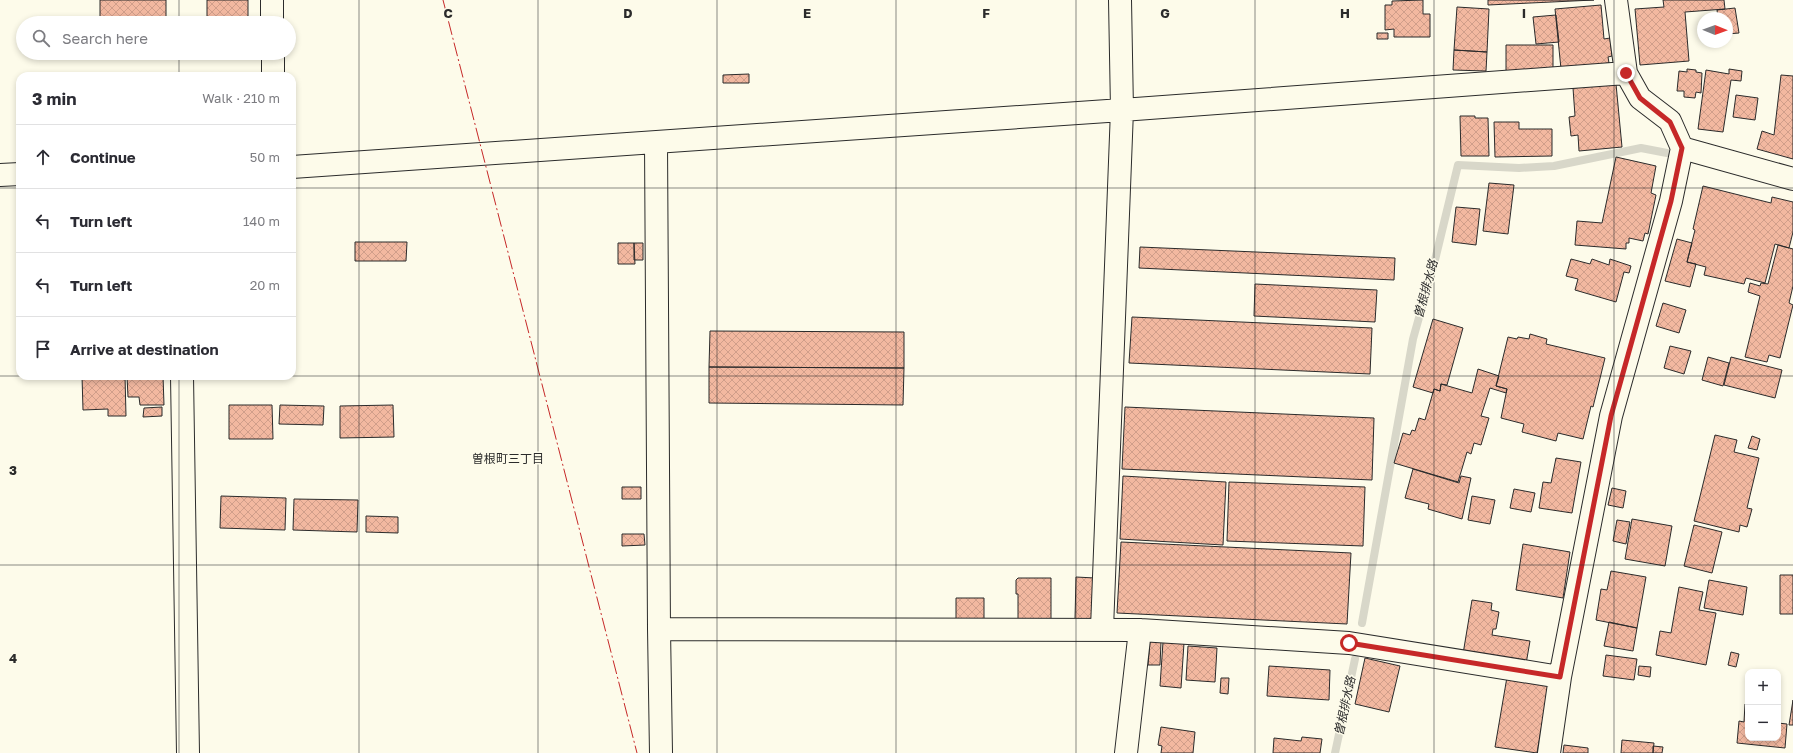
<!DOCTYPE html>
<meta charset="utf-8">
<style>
body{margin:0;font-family:"Golos Text","Noto Sans JP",sans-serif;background:#f7f7f7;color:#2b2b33}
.controls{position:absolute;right:12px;bottom:12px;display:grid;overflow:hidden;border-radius:8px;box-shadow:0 2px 6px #0003}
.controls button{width:36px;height:36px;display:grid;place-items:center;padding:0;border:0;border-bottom:1px solid #e1e1e2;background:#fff;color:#2b2b33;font:20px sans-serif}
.compass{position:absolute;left:1697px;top:12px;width:36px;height:36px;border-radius:50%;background:#fff;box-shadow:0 2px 6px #0003;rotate:91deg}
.stop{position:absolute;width:12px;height:12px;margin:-9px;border:3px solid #c62828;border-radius:50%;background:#fff}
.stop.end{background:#c62828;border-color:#fff;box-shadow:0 1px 4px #0008}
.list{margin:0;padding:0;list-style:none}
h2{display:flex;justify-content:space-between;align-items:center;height:52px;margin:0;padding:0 16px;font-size:17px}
h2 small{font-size:13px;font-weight:400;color:#7c7c81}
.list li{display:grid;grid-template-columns:26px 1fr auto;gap:12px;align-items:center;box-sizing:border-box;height:64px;padding:0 16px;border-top:1px solid #e1e1e2}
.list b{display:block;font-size:15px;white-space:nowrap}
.list em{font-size:13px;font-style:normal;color:#7c7c81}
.icon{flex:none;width:22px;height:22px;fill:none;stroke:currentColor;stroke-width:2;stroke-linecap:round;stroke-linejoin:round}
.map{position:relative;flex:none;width:1793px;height:753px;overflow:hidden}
.search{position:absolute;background:#fff;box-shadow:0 2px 6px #0003;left:16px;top:16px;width:280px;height:44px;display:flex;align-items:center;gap:10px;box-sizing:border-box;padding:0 14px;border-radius:22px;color:#7c7c81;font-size:15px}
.panel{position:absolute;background:#fff;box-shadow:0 2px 6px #0003;left:16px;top:72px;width:280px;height:308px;border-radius:12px}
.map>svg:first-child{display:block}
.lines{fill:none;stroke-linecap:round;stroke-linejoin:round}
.stream{stroke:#d8d7c9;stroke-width:8}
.building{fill:url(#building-cross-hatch);stroke:#2b2b2b}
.street-casing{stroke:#2b2b2b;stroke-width:24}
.street{stroke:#fdfbea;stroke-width:22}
.power{stroke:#c62828;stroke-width:1;stroke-dasharray:14 3 2 3;stroke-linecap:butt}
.route{stroke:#c62828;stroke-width:5}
.grid{fill:none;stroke:#2b2b2b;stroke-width:1;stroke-opacity:0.55}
.labels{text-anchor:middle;stroke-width:3;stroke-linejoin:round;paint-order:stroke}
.water-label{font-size:12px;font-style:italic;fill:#2b2b2b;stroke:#fdfbea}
.neighbourhood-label{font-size:12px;fill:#2b2b2b;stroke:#fdfbea}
.grid-label{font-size:13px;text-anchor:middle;font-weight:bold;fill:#2b2b2b;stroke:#fdfbea;stroke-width:3;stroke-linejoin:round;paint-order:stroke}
</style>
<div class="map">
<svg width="1793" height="753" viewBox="0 0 1793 753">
<defs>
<pattern id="building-cross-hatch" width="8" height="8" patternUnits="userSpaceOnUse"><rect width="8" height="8" fill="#f2b8a0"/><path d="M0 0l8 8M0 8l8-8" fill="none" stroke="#d09e8a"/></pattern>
</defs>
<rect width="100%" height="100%" fill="#fdfbea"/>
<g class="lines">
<path class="stream" d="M 1362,623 L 1413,339 L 1434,264 L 1458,165 L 1519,168 L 1554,166 L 1641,148 L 1667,153
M 1335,753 L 1355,659"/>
</g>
<path class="building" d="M 100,0 L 166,0 L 166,22 L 107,23 L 107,17 L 100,17 Z
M 207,0 L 248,0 L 248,20 L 207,20 Z
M 1423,0 L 1423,14 L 1430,14 L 1430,37 L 1394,37 L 1394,29 L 1385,30 L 1385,5 L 1392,5 L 1392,1 Z
M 1488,0 L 1594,0 L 1488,5 Z
M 1663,0 L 1724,0 L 1725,9 L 1685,12 L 1689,61 L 1640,65 L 1635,9 L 1664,7 Z
M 1601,5 L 1604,39 L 1610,38 L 1612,56 L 1608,57 L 1609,63 L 1561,69 L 1555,9 Z
M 1457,7 L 1489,9 L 1487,52 L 1454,50 Z
M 1735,8 L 1739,33 L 1727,34 L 1727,18 L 1718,18 L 1717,10 Z
M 1556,15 L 1559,42 L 1536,44 L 1533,17 Z
M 1377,33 L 1388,33 L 1388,39 L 1377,39 Z
M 1506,45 L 1553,45 L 1553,71 L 1506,71 Z
M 1454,50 L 1487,52 L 1486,71 L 1453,70 Z
M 1687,69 L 1696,70 L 1696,72 L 1702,73 L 1701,93 L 1696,92 L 1695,98 L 1684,97 L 1684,91 L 1677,91 L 1679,71 L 1687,72 Z
M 1729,69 L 1742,71 L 1741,81 L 1731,80 L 1723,132 L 1698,129 L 1706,70 L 1729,74 Z
M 749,74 L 749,83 L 723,83 L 723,75 Z
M 1781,75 L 1793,76 L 1793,159 L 1757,149 L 1762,131 L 1774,135 Z
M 1616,84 L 1622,147 L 1579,151 L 1578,135 L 1571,136 L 1569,117 L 1575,116 L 1573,88 Z
M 1736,95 L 1758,98 L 1755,120 L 1733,117 Z
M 1460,116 L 1475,116 L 1475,118 L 1488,118 L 1489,156 L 1461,156 Z
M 1494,122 L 1519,122 L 1519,129 L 1552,129 L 1552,156 L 1495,157 Z
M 1616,157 L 1656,166 L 1651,193 L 1656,195 L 1648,234 L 1645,233 L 1643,241 L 1629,238 L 1629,243 L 1626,243 L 1626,249 L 1575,245 L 1577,221 L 1602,223 Z
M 1489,183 L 1514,185 L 1508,234 L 1483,231 Z
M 1703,186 L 1771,203 L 1772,197 L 1793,202 L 1793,232 L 1789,248 L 1775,244 L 1765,283 L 1746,278 L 1744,284 L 1704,275 L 1706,267 L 1687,262 L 1695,230 L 1693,229 Z
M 1456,207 L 1480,209 L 1476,245 L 1452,242 Z
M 1677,239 L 1692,243 L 1687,262 L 1696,264 L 1690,287 L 1665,281 Z
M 355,242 L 407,242 L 406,261 L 355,261 Z
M 618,243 L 634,243 L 635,264 L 618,264 Z
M 634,243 L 643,243 L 643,260 L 634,260 Z
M 1778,245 L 1793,249 L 1793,286 L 1789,303 L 1793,305 L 1780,358 L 1769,355 L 1767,362 L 1745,357 L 1760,296 L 1748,292 L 1750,283 L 1760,286 L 1761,283 L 1768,284 Z
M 1140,247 L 1395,258 L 1394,280 L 1139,268 Z
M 1571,259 L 1590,264 L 1592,259 L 1609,265 L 1610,259 L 1631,266 L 1629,273 L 1624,272 L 1616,302 L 1575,290 L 1578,279 L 1566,276 Z
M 1255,284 L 1377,290 L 1375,322 L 1254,316 Z
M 1663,303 L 1686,310 L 1679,333 L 1656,326 Z
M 1132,317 L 1372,328 L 1370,374 L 1129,363 Z
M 1433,319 L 1463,328 L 1447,385 L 1441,384 L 1440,391 L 1434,389 L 1433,393 L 1413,387 Z
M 710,331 L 904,332 L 904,368 L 709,367 Z
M 1530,334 L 1547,339 L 1546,344 L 1605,358 L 1593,407 L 1591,406 L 1583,439 L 1558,433 L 1556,441 L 1522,432 L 1524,424 L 1501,418 L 1507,389 L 1496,386 L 1508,337 L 1517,339 L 1518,337 L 1529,339 Z
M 1670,346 L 1691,351 L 1684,374 L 1664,368 Z
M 1708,357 L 1729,363 L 1723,386 L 1702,380 Z
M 1731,357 L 1782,370 L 1775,398 L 1724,385 Z
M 709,367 L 904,368 L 903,405 L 709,403 Z
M 1478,369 L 1499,376 L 1496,386 L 1507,389 L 1506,393 L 1490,388 L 1481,416 L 1489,418 L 1481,445 L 1474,443 L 1471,454 L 1467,452 L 1458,482 L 1394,463 L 1403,433 L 1410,435 L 1412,430 L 1415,431 L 1419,418 L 1425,420 L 1434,389 L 1440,391 L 1441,384 L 1472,393 Z
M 82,376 L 125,376 L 126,416 L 108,416 L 108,409 L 83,410 Z
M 127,376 L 163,376 L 164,405 L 140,405 L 139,397 L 128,397 Z
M 229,405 L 272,405 L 273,439 L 229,439 Z
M 280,405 L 324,406 L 323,425 L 279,424 Z
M 393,405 L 394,437 L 340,438 L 340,406 Z
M 162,407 L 162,416 L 143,417 L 144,408 Z
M 1125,407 L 1374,418 L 1372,480 L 1122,469 Z
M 1715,435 L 1737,440 L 1734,452 L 1759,458 L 1747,508 L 1752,509 L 1747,527 L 1740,525 L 1739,532 L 1694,521 Z
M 1752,436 L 1760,439 L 1757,450 L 1748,448 Z
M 1556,458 L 1581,462 L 1572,513 L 1539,508 L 1543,482 L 1551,483 Z
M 1413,469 L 1459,483 L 1461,476 L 1471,478 L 1462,519 L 1428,509 L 1429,504 L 1405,498 Z
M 1123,476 L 1226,482 L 1223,545 L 1120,539 Z
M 1229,482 L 1365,487 L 1363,546 L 1227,541 Z
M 622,487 L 641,487 L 641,499 L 622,499 Z
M 1612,488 L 1626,491 L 1623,508 L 1608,505 Z
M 1514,489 L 1535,493 L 1531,512 L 1510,508 Z
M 221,496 L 286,498 L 285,530 L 220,528 Z
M 1472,496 L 1495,500 L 1490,524 L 1468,520 Z
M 294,499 L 358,500 L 357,532 L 293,530 Z
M 366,516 L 398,517 L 398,533 L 366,532 Z
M 1632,519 L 1672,526 L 1665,566 L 1625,559 Z
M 1617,520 L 1630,522 L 1626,544 L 1613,541 Z
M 1694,525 L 1722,532 L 1712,573 L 1684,566 Z
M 622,534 L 644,534 L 645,545 L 622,546 Z
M 1121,542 L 1351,553 L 1347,624 L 1117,613 Z
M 1523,544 L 1570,552 L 1563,598 L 1516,590 Z
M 1611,571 L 1646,577 L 1637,628 L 1596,620 L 1601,589 L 1607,590 Z
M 1780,575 L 1793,575 L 1793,614 L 1780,614 Z
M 1076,577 L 1095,578 L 1093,619 L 1075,619 Z
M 1018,578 L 1051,578 L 1051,619 L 1018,619 L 1018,594 L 1016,594 L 1016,580 Z
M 1709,580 L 1747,587 L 1743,615 L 1704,608 Z
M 1679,587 L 1703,592 L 1699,610 L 1716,613 L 1706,665 L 1656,655 L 1660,631 L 1671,633 Z
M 956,598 L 984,598 L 984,620 L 956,619 Z
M 1472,600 L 1492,603 L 1491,610 L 1499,612 L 1496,629 L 1493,629 L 1492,635 L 1530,641 L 1526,664 L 1463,654 Z
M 1609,622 L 1637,628 L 1633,651 L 1604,646 Z
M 1150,641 L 1161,642 L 1160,665 L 1148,665 Z
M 1163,642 L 1184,643 L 1181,688 L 1160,686 Z
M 1188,646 L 1217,648 L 1215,682 L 1186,680 Z
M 1731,652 L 1739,654 L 1736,667 L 1728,665 Z
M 1606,655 L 1637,659 L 1634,680 L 1603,676 Z
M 1365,658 L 1400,666 L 1389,712 L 1355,704 Z
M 1269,666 L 1330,670 L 1329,700 L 1267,696 Z
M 1639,666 L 1651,667 L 1650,677 L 1638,675 Z
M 1507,677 L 1549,684 L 1537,753 L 1495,747 Z
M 1221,678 L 1229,678 L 1228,694 L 1220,693 Z
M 1793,700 L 1793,725 L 1789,725 Z
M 1745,704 L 1748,705 L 1748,738 L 1778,738 L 1778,723 L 1787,724 L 1785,748 L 1737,743 L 1739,721 L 1744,722 Z
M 1161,727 L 1195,732 L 1193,753 L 1161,753 L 1162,746 L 1158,745 Z
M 1302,737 L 1322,739 L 1320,753 L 1273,753 L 1274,738 L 1301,741 Z
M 1622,740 L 1654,743 L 1653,753 L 1621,753 Z
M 1564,745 L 1588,748 L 1588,753 L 1563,753 Z
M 1653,746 L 1663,747 L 1662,753 L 1653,753 Z"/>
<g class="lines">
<defs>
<path id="street" d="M 272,0 L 272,23
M 273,53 L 273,76
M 656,143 L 659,629 L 661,753
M 1682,148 L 1793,179
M 292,167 L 1122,110 L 1626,73
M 0,175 L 20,174
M 182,376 L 188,753
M 659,629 L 1140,630 L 1349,643 L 1560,677
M 1102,629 L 1122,110 L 1120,0
M 1126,753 L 1140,630
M 1549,753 L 1560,677 L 1611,416 L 1671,201 L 1682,148 L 1670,121 L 1640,98 L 1626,73 L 1616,0"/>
</defs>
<use href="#street" class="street-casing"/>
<use href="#street" class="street"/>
<path class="power" d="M 443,0 L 637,753"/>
</g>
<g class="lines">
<path class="route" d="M 1349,643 L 1560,677 L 1611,416 L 1671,201 L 1682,148 L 1670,122 L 1640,98 L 1626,73"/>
</g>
<path class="grid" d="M 179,0 L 179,23M 359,0 L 359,753M 538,0 L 538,753M 717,0 L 717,753M 896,0 L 896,753M 1076,0 L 1076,753M 1255,0 L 1255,753M 1434,0 L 1434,753M 1614,0 L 1614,753M 179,53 L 179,76M 0,188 L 20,188M 292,188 L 1793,188M 0,376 L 1793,376M 179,376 L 179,753M 0,565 L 1793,565"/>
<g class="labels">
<g class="water-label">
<text transform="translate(1426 289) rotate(-75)" y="4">曽根排水路</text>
<text transform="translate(1345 706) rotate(-78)" y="4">曽根排水路</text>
</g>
<g class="neighbourhood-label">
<text x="508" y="463">曽根町三丁目</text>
</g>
</g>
<g class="grid-label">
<text x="448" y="18">C</text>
<text x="628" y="18">D</text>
<text x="807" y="18">E</text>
<text x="986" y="18">F</text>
<text x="1165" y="18">G</text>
<text x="1345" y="18">H</text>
<text x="1524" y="18">I</text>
<text x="13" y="475">3</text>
<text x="13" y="663">4</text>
</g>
</svg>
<div class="controls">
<button>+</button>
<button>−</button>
</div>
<svg class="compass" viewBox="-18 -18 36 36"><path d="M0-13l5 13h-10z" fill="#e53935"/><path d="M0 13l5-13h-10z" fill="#7c7c81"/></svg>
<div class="stop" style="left:1349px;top:643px"></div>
<div class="stop end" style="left:1626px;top:73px"></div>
<div class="search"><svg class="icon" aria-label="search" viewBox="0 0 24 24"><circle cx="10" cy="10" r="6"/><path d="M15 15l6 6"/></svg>Search here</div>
<section class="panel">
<h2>3 min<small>Walk · 210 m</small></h2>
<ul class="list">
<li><svg class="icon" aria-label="ahead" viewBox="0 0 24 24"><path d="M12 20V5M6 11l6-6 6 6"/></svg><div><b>Continue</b></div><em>50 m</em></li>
<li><svg class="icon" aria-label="left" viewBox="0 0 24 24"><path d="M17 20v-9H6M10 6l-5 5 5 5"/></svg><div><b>Turn left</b></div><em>140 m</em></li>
<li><svg class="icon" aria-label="left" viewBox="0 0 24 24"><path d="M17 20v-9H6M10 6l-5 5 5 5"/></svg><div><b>Turn left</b></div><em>20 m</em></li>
<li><svg class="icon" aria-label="arrive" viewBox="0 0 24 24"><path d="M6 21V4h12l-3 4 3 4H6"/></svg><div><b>Arrive at destination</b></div></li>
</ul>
</section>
</div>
